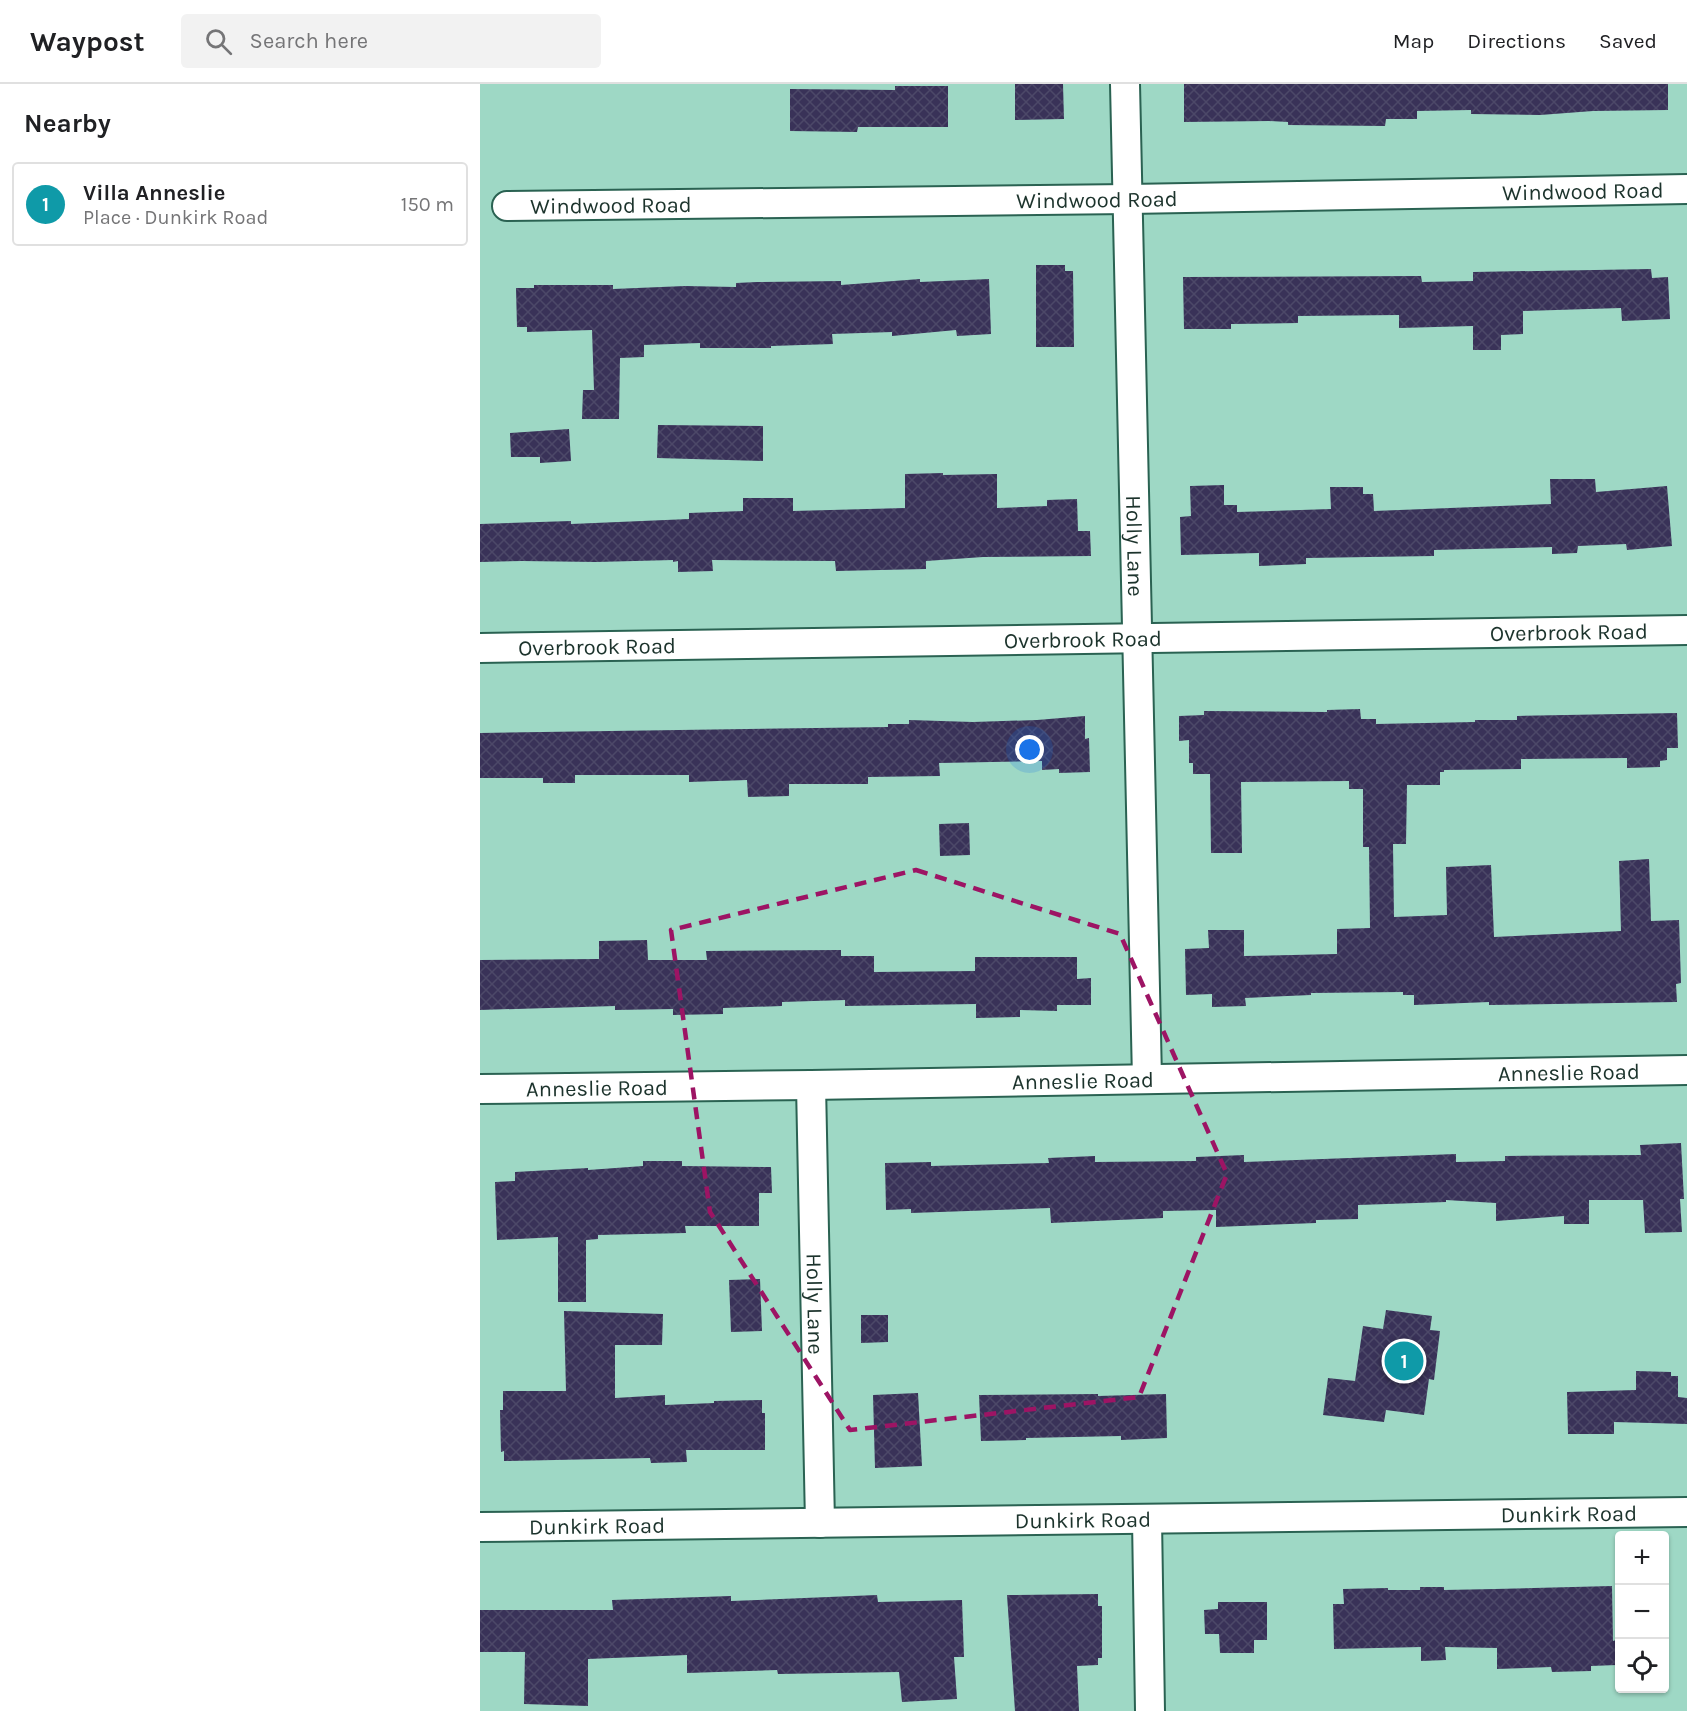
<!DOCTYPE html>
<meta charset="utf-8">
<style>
body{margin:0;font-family:Karla,sans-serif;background:#f2f2f2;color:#202124}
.controls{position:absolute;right:18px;bottom:18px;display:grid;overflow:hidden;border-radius:6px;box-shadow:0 2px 4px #0004}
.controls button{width:54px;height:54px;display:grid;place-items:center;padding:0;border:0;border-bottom:2px solid #e0e0e0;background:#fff;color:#202124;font:30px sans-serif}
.you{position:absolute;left:550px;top:666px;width:21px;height:21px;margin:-15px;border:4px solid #fff;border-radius:50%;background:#1a73e8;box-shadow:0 0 0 9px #1a73e833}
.badge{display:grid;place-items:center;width:39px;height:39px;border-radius:50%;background:#0f766e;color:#fff;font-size:20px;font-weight:700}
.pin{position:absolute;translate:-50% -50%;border:3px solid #fff;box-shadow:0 2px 6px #0006}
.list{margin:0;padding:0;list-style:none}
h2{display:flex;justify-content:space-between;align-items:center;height:78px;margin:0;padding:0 24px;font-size:26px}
h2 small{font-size:20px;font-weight:400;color:#757577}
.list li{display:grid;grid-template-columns:39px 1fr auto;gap:18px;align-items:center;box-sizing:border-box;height:84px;margin:0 12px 12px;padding:0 12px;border:2px solid #e0e0e0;border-radius:6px}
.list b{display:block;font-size:22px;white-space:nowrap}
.list p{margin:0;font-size:20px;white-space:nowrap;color:#757577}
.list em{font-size:20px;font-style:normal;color:#757577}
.icon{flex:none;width:33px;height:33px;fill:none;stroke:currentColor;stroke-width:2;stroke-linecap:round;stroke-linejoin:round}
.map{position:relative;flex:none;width:1207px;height:1627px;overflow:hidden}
header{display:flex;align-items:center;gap:36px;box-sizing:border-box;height:84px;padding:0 30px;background:#fff;border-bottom:2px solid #e0e0e0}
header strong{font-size:28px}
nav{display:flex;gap:33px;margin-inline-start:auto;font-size:21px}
.search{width:420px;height:54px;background:#f2f2f2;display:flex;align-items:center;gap:15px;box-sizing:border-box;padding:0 21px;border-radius:6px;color:#757577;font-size:22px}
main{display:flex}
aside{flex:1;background:#fff}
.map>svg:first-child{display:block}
.building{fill:url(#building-cross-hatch)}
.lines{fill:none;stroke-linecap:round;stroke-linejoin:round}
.minor-casing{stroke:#2a6252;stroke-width:32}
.minor{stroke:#fff;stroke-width:28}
.marked{fill:none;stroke:#9d1464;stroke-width:4.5;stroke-dasharray:12 8;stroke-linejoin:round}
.labels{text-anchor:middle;stroke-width:6;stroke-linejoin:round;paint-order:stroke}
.street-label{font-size:22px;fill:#1c332c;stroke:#9ed8c5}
</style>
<header>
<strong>Waypost</strong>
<div class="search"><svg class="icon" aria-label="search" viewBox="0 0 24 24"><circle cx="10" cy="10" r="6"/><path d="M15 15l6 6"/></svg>Search here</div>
<nav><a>Map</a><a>Directions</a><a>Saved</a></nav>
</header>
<main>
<aside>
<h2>Nearby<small></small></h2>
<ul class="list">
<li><span class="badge" style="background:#0f9aa8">1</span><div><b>Villa Anneslie</b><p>Place · Dunkirk Road</p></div><em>150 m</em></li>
</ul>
</aside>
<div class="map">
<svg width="1207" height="1627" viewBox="0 0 1207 1627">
<defs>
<pattern id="building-cross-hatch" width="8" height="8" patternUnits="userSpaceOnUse" patternTransform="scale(1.5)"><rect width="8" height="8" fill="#393258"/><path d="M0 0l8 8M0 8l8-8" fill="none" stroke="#4c4868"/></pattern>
</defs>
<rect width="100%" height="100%" fill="#9ed8c5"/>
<path class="building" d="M 535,0 L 583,0 L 584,35 L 535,36 Z
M 704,0 L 1188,0 L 1188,26 L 1113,27 L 1060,31 L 991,30 L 991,26 L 937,27 L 937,35 L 906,35 L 905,42 L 808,41 L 808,38 L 789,37 L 704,38 Z
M 415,2 L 468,2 L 468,43 L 378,43 L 377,48 L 310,47 L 310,5 L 415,6 Z
M 556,181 L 585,181 L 585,187 L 593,187 L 594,263 L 556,263 Z
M 1171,185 L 1172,194 L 1188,193 L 1190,235 L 1142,237 L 1141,224 L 1043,227 L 1043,250 L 1021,251 L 1021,266 L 993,266 L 993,242 L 919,244 L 919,231 L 818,232 L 818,239 L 751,240 L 751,245 L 704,245 L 703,193 L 941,192 L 942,198 L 993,197 L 993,188 Z
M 440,195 L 440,198 L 509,195 L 511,250 L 477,252 L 476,246 L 412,252 L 412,248 L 352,250 L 353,260 L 291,262 L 291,264 L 220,264 L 220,259 L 164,261 L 164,273 L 140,274 L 139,335 L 102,335 L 103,306 L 114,306 L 112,246 L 47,248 L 47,243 L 37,243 L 36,204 L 54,204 L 54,201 L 133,201 L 133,205 L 205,202 L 256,203 L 256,199 L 277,198 L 361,197 L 361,201 Z
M 178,341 L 283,342 L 283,377 L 177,374 Z
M 89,345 L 91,377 L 60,379 L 60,373 L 31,373 L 30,349 Z
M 463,389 L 463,391 L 517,390 L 517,424 L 567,422 L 567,416 L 597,415 L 598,447 L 610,447 L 611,472 L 503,473 L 446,477 L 446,485 L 356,487 L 355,477 L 232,476 L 233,487 L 198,488 L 198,477 L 193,478 L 193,476 L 116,478 L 42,477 L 0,478 L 0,440 L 91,437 L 91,440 L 209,435 L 209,429 L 263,427 L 263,414 L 313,414 L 313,427 L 425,424 L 425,390 Z
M 1070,395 L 1115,395 L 1116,408 L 1187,402 L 1192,462 L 1147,466 L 1146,460 L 1098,462 L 1097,469 L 1072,470 L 1072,463 L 954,466 L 954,472 L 826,474 L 826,480 L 779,482 L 779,469 L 701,471 L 700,433 L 711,432 L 710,402 L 744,401 L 744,421 L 757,421 L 757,428 L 851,425 L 850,403 L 883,403 L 883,410 L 893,410 L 894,427 L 1071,420 Z
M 880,625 L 881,635 L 896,635 L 896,640 L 995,638 L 995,636 L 1037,636 L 1037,632 L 1197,629 L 1198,664 L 1187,664 L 1187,676 L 1180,677 L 1180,683 L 1147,684 L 1147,674 L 1041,675 L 1041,685 L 964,686 L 964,688 L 960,688 L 960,701 L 927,701 L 926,760 L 913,760 L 914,833 L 967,831 L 966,783 L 1011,781 L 1014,853 L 1141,847 L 1139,777 L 1169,775 L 1171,837 L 1199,836 L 1201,899 L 1196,900 L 1197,918 L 1009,921 L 1009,918 L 934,921 L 934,911 L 923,911 L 923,908 L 831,909 L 831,911 L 765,914 L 766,922 L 732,923 L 732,910 L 706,911 L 705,865 L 729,864 L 728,846 L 764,846 L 764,872 L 857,870 L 857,845 L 890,844 L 889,763 L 883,763 L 883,705 L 869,705 L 869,697 L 761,698 L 762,769 L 731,769 L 730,690 L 713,690 L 713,679 L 709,679 L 709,656 L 699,657 L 699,632 L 724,631 L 724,627 L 847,628 L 847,626 Z
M 605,632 L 605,655 L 609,654 L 610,688 L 579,689 L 579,685 L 562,686 L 562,677 L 459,679 L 460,692 L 388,693 L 388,700 L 309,700 L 309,712 L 268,713 L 267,696 L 209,698 L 209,691 L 95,691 L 95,699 L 63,699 L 63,694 L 0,694 L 0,649 L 408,643 L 408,640 L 429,640 L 429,636 L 493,638 L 557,636 Z
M 489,739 L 490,771 L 460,772 L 459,740 Z
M 167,856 L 168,876 L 227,876 L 226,867 L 361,866 L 361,872 L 394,872 L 394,888 L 495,887 L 495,873 L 597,873 L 597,895 L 611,894 L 611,921 L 577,921 L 577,927 L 540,926 L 540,933 L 496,934 L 496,920 L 365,922 L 365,916 L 302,918 L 302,922 L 243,924 L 243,930 L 193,931 L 193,925 L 135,926 L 135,922 L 0,926 L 0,876 L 119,875 L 119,857 Z
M 1201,1059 L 1204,1115 L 1200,1115 L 1202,1148 L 1165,1149 L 1163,1116 L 1109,1116 L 1109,1140 L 1084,1140 L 1084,1132 L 1016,1137 L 1016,1119 L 966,1116 L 966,1118 L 878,1121 L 878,1135 L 836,1136 L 836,1139 L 736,1143 L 736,1126 L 683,1127 L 683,1134 L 571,1139 L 570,1124 L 431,1129 L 431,1125 L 406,1126 L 405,1079 L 451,1078 L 451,1082 L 569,1079 L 568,1074 L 615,1072 L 615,1078 L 716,1077 L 716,1073 L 764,1071 L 764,1078 L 976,1070 L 976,1078 L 1025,1077 L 1025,1072 L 1161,1071 L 1160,1061 Z
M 163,1077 L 202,1077 L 202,1082 L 291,1083 L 292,1109 L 279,1109 L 279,1142 L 205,1142 L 206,1149 L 118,1151 L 118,1155 L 106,1156 L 106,1218 L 78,1218 L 78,1153 L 17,1156 L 15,1098 L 35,1097 L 35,1088 L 108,1084 L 108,1086 L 163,1082 Z
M 280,1195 L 282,1247 L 251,1248 L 249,1196 Z
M 906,1226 L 952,1232 L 950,1246 L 960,1247 L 954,1296 L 949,1295 L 944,1331 L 906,1326 L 904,1338 L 843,1331 L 848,1294 L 875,1297 L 883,1242 L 903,1245 Z
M 84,1227 L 183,1230 L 182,1261 L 135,1261 L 135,1314 L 185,1311 L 185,1321 L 234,1319 L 234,1317 L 282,1316 L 282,1329 L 285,1329 L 285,1366 L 206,1366 L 207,1378 L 171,1379 L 170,1374 L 24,1377 L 24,1367 L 21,1368 L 20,1326 L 23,1326 L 23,1307 L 86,1307 Z
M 381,1231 L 408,1231 L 408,1258 L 381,1259 Z
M 1156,1287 L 1191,1288 L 1191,1292 L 1198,1292 L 1198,1313 L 1207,1314 L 1207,1340 L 1134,1338 L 1134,1350 L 1088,1350 L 1087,1308 L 1156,1306 Z
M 438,1309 L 442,1382 L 395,1384 L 393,1311 Z
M 618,1310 L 618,1312 L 686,1310 L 687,1354 L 641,1356 L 641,1352 L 546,1354 L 546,1356 L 501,1357 L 499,1311 Z
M 1132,1502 L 1133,1557 L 1136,1556 L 1137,1581 L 1111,1582 L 1111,1587 L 1072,1588 L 1071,1583 L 1017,1585 L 1017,1564 L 965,1563 L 966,1576 L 941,1577 L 941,1563 L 854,1565 L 853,1520 L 864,1520 L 863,1505 L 908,1504 L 908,1506 L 940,1506 L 940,1503 L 964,1503 L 964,1506 L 1015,1505 Z
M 618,1510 L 618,1522 L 622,1522 L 622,1574 L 618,1574 L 618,1581 L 597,1582 L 599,1627 L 535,1627 L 527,1511 Z
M 397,1511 L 398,1518 L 482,1516 L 484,1573 L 474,1573 L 477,1615 L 422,1618 L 419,1588 L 298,1590 L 297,1586 L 207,1589 L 207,1571 L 108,1575 L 108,1622 L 44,1620 L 45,1568 L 0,1568 L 0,1526 L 133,1526 L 132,1516 L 251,1512 L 251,1517 Z
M 738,1518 L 787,1518 L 787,1556 L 774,1556 L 774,1569 L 740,1569 L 739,1550 L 725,1550 L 724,1526 L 738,1525 Z"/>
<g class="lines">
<defs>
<g id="minor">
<path id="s1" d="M 645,0 L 667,995"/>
<path id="s2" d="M 27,122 L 649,115 L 1207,105"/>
<path id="s3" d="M 0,564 L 1207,546"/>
<path id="s4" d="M 331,1001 L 340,1439"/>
<path id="s5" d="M 0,1005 L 331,1001 L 1207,986"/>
<path d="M 667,1435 L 670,1627"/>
<path id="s6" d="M 0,1443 L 1207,1428"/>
</g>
</defs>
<use href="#minor" class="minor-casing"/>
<use href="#minor" class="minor"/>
</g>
<path class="marked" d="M 436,786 L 640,850 L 747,1090 L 659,1313 L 370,1346 L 230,1128 L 191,846 Z"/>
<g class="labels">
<g class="street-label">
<text dy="8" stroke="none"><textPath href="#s2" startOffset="1076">Windwood Road</textPath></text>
<text dy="8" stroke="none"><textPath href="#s2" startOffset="590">Windwood Road</textPath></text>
<text dy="8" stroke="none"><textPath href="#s2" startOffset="104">Windwood Road</textPath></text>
<text dy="8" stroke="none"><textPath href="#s1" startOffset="462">Holly Lane</textPath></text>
<text dy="8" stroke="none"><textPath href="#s3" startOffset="1089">Overbrook Road</textPath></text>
<text dy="8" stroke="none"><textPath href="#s3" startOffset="603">Overbrook Road</textPath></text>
<text dy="8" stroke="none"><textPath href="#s3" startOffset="117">Overbrook Road</textPath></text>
<text dy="8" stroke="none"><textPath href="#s5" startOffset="1089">Anneslie Road</textPath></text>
<text dy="8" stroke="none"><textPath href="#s5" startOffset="603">Anneslie Road</textPath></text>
<text dy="8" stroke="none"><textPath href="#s5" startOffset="117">Anneslie Road</textPath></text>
<text dy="8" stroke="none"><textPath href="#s4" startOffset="219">Holly Lane</textPath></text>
<text dy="8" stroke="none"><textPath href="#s6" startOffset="1089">Dunkirk Road</textPath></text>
<text dy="8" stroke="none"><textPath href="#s6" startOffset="603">Dunkirk Road</textPath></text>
<text dy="8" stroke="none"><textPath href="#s6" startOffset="117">Dunkirk Road</textPath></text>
</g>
</g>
</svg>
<div class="controls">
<button>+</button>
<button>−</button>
<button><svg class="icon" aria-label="locate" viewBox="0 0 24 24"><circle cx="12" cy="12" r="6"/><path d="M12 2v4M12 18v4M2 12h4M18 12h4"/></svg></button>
</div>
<div class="you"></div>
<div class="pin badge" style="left:924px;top:1277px;background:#0f9aa8">1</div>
</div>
</main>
